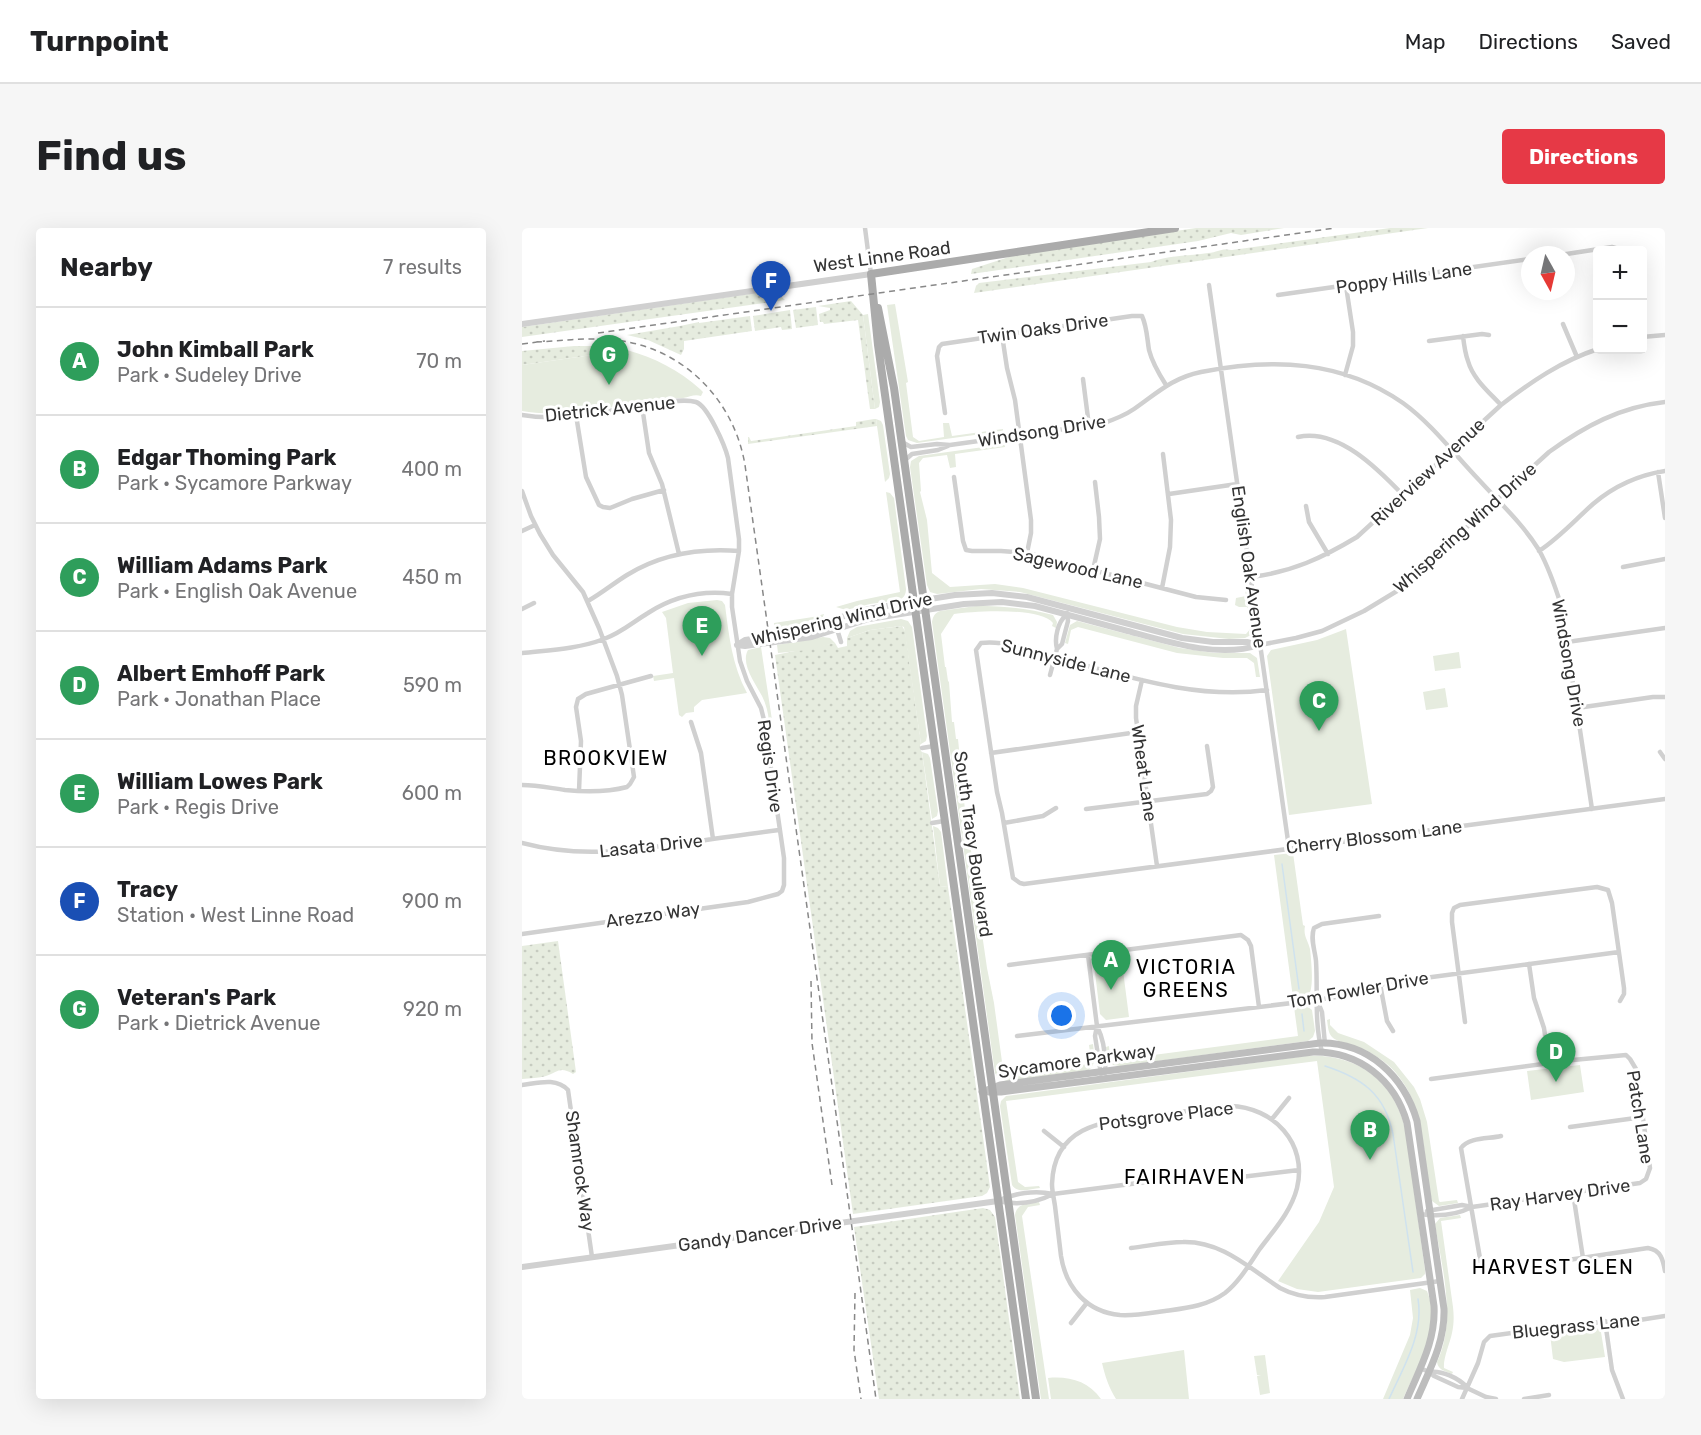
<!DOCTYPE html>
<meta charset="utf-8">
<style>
body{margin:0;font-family:Rubik,sans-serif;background:#f6f6f6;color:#202124}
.controls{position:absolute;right:18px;top:18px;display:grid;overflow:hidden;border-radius:6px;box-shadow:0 6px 24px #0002}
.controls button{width:54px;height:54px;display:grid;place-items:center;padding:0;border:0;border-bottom:2px solid #e0e0e0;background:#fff;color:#202124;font:30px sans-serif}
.compass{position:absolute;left:999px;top:18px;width:54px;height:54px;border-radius:50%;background:#fff;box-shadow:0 6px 24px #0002;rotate:172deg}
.you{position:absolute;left:540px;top:788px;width:21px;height:21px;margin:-15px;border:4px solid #fff;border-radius:50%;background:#1a73e8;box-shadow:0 0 0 9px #1a73e833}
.badge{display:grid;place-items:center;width:39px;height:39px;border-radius:50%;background:#e63946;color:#fff;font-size:20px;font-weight:700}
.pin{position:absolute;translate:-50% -50px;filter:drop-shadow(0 2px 3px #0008)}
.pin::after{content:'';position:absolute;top:32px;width:21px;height:18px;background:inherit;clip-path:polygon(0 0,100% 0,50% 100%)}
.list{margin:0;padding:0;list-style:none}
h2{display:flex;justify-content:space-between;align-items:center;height:78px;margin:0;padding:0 24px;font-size:26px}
h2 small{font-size:20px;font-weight:400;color:#757577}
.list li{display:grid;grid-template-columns:39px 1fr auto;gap:18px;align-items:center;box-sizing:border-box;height:108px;padding:0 24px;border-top:2px solid #e0e0e0}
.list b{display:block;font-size:22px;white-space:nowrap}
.list p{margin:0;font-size:20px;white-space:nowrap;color:#757577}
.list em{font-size:20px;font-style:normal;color:#757577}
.map{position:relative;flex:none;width:1143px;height:1171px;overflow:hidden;border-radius:6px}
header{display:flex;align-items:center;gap:36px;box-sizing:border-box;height:84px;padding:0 30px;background:#fff;border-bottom:2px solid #e0e0e0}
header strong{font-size:28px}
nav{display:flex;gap:33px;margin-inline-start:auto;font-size:21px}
.intro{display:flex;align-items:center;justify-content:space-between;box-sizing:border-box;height:144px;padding:0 36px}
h1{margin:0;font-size:42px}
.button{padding:15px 27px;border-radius:6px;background:#e63946;color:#fff;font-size:21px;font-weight:700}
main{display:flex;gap:36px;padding:0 36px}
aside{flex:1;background:#fff;border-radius:6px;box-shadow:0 6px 24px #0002}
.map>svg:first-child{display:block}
.grass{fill:url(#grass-dots)}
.park{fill:#e6ecdf}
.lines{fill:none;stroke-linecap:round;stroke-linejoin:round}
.stream{stroke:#cfe2ee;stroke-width:1.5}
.minor{stroke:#d0d0d0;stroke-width:4.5}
.tertiary{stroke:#d0d0d0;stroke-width:6}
.secondary{stroke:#bdbdbd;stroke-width:7}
.primary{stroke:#ababab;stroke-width:8}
.rail{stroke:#888;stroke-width:1.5;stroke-dasharray:6 4.5;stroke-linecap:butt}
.labels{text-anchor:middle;stroke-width:6;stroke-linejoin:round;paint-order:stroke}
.street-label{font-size:18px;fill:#333;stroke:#fff}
.neighbourhood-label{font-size:20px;letter-spacing:1.5px;fill:#000;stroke:#fff}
</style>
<header>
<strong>Turnpoint</strong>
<nav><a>Map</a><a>Directions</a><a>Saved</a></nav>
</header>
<div class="intro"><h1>Find us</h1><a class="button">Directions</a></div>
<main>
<aside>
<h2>Nearby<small>7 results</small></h2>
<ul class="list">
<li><span class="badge" style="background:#2e9e5b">A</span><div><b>John Kimball Park</b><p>Park · Sudeley Drive</p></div><em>70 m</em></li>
<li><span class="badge" style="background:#2e9e5b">B</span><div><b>Edgar Thoming Park</b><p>Park · Sycamore Parkway</p></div><em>400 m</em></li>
<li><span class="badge" style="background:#2e9e5b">C</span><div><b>William Adams Park</b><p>Park · English Oak Avenue</p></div><em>450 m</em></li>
<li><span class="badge" style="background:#2e9e5b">D</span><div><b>Albert Emhoff Park</b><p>Park · Jonathan Place</p></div><em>590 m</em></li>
<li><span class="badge" style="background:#2e9e5b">E</span><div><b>William Lowes Park</b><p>Park · Regis Drive</p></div><em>600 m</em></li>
<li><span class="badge" style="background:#1a4fb4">F</span><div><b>Tracy</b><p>Station · West Linne Road</p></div><em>900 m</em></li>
<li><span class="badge" style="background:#2e9e5b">G</span><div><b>Veteran's Park</b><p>Park · Dietrick Avenue</p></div><em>920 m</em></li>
</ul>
</aside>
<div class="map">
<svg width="1143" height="1171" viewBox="0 0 1143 1171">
<defs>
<pattern id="grass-dots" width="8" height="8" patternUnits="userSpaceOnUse" patternTransform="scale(1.5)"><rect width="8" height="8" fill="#e6ecdf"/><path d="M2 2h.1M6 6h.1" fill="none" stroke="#c6cbc0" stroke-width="1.8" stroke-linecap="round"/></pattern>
</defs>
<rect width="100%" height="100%" fill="#fff"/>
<path class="grass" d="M 674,0 L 762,0 L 719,7 L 709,5 L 676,13 L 449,46 L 450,41 L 496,26 Z
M 868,0 L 906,0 L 452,65 L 454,58 L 457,55 L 629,34 C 647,27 667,28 686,25 C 697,24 698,20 710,22 Z
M 241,64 L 256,66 L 263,72 L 0,109 L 0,99 Z
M 329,73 L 341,87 L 353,181 L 348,181 L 336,92 L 302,96 L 301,94 L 298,94 L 297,86 L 308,82 L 308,80 L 296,78 Z
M 294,79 L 296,97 L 274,100 L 271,82 Z
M 268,82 L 270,101 L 260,102 L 259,99 L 233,103 L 231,88 Z
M 228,88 L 230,103 L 162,113 L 162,121 L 159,127 L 126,112 L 105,107 L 158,98 L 177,94 L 177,95 Z
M 52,118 L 94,118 L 105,122 L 0,137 L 0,123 Z
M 352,191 L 354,191 L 355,198 L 226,216 L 226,209 L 227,209 L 229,213 L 334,198 L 334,194 Z
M 380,398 L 383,403 L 399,516 L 398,517 L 399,523 L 400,524 L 418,658 L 426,659 L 468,959 L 465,965 L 460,968 L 331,986 L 253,427 L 313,415 L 316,420 L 325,418 L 325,410 L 348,402 Z
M 36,713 L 54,844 L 51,846 C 38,838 36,844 24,848 C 17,850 8,850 0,851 L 0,718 Z
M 461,980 L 468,982 L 473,989 L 498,1171 L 357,1171 L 332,999 Z"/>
<path class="park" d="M 373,76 L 386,154 L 384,155 L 391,209 L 397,213 L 422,209 L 421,195 L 427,195 L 430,208 L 481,201 L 481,203 L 395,215 L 386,212 L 384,208 L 365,77 Z
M 346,86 L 358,174 L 357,179 L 353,181 L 341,87 Z
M 105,122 C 133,130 157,142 178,161 L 181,164 L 179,168 C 172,166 168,169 161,170 C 153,170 145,170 138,172 C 96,177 41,191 0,183 L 0,137 Z
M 354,191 L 359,193 L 361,197 L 368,246 L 367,250 L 363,254 Z
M 483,216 L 483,219 L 433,226 L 434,239 L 428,240 L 425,227 L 401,230 L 397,235 L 399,263 L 398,264 L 405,292 L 410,345 L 428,359 L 473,356 L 501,360 L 655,399 L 685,404 L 724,406 L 729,400 L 725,379 L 717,379 L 713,377 L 714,370 L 724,368 L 718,326 L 721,325 L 731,399 L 729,407 L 723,410 L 707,411 L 661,406 L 498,364 L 459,361 L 415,366 L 408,364 L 405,357 L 388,239 L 389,233 L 397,228 Z
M 364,264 L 368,265 L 372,270 L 384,361 C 384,366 382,370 377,372 L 348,376 L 324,382 L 314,379 L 335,373 L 378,364 Z
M 195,372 L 200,373 L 203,377 C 207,408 210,437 225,465 L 180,472 L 172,479 L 172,484 L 164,485 L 160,489 L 157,487 L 152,450 L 132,453 L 131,448 L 151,445 L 144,390 L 140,384 L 166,375 Z
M 454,378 C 481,378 505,380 531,387 L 535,394 L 534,400 L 530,398 L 531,395 C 518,379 452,383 432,386 L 419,406 L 423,439 L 424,439 L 426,453 L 427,454 L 430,494 L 432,494 L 434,511 L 436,511 L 439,541 L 437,542 L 439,555 L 440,556 L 445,598 L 452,641 L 451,641 L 458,684 L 457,685 L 465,740 L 472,775 L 481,841 L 486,846 L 567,836 L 569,832 L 567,817 L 571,816 C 572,826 575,835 567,842 L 484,853 L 476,850 L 473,845 L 410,394 C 411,388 413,385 418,383 Z
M 302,386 C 297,404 269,402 253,405 L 252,395 L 291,389 Z
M 379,391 L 386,393 L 390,399 L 405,508 L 404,513 L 399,516 L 382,399 L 379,398 L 348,402 L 325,410 L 328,403 L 335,399 Z
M 555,393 L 658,420 L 692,425 L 728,425 L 735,430 L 738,449 L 734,449 L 732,435 L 725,430 L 701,430 L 655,425 L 556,399 L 549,402 L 546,416 L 543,415 L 548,397 Z
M 824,401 L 850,576 L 767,587 L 745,428 L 749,422 L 795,412 Z
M 301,409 L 308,410 L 313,415 L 286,422 L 256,425 L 255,417 Z
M 239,419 L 250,492 L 247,493 C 246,484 244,476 240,468 C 234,456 218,436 226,422 Z
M 937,424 L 939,440 L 913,443 L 911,428 Z
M 923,460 L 926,479 L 904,482 L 901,464 Z
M 400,524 L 406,526 L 408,530 L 416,583 L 415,588 L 410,591 Z
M 411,598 L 416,600 L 419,604 L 426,659 L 418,658 Z
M 771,625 L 781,697 L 783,698 C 781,708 786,712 788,721 C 789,730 793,765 785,768 C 781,770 775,770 771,770 L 752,627 Z
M 599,727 L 607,789 L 584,792 L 578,786 L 572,736 C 577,727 590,728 599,727 Z
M 783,778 L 786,779 L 790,782 L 793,803 L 791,809 L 786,813 L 598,838 L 591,837 L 585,830 L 584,819 L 587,818 L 588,829 L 593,832 L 776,808 L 772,779 Z
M 808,791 L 808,797 L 816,805 L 842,814 L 872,834 L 892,859 L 898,871 L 905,894 L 917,973 L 918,974 L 935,972 L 936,975 L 917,978 L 910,973 C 900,929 905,881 874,845 C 863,832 847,823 831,817 C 825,815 815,814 810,809 C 806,805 806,798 805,792 Z
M 784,828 C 836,825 874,854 884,905 L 903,1042 L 903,1046 L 899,1050 L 796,1064 L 775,1061 L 756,1053 L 797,994 L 812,959 L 795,833 L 484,873 L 496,954 L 503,959 L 517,958 L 518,960 C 508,961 496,966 490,957 L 478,878 L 479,873 L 484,868 Z
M 1058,837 L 1062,864 L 1009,872 L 1005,843 Z
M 517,974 L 518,977 L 506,979 L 500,988 L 527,1171 L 519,1171 L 493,987 C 495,974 507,976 517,974 Z
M 938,987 L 939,990 L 919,993 L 931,1079 C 932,1088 932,1096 930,1105 C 928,1115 921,1130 922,1140 L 931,1144 L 930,1146 C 923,1143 916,1142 915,1134 C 935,1092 920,1040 913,996 L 918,990 Z
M 898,1060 L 905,1063 C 920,1099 895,1139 881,1171 L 861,1171 L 888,1107 L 891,1090 L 888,1062 Z
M 1071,1099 L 1077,1101 L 1079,1104 L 1083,1129 L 1042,1134 L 1031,1131 L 1028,1106 Z
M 662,1122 L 667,1171 L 594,1171 C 587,1160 583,1148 580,1135 Z
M 743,1127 L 748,1165 L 738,1167 L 735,1148 L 739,1147 L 735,1147 L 732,1128 Z
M 526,1150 C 547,1148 566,1153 579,1171 L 529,1171 Z"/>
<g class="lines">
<path class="stream" d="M 760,636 L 777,761
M 780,786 L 782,803
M 803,838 C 840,850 863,866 871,906 L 891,1044
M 867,1171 C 881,1140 902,1106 896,1071"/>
<path class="minor" d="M 343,0 L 349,46
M 1038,27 L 1090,19 L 1100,22
M 687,57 L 767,620
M 756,67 L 1008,31
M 1041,96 L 1055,129
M 480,107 L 485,140 L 493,172 L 509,292 L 509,305 L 505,325
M 941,108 C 942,117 943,125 946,133 C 951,151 967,164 979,177
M 1120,109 L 1143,107
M 907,113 L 960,106 L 967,107
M 823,147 L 831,118 L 831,104 L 824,58
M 561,151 L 567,198
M 120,178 L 127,225 L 140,256 L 157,326
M 423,185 L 415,128 L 417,119 L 420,116 L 610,88 L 620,88 C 625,99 625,110 627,122 C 630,134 637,146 644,157
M 0,187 C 41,194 84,183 124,177 C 138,175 161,170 174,174 C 186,178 203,218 206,230 L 217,311 L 217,323 L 210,366 L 210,379 L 218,433 L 225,453 L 239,480 L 242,492 L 262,630 L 262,657 L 260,663 L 256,666 L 226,674 L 0,706
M 54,187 L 64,249 L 77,277 L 81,279 L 88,280 L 110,271 L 142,262
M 776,209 C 816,200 856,241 881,267
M 380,214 L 389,219 L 415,216 L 428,217 L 579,196 C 591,192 602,188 612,181 C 635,165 650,150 679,144 C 751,130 819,132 881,175 C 910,196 933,227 958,253 C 978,275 1001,296 1017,322 C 1027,340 1033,358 1039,377 L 1070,581
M 382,233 L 390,226 L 416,222 L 426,218
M 1136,244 L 1143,290
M 432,249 L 441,313 L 444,322 L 450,323 L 479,323 L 505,325 L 674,369 L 704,372
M 0,263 L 9,288 L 18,306 L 31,327 L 61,364 L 77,400 L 95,448 L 100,467 L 112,549 L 108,556 L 105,559 C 86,564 63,564 43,562 C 28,560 15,557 0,557
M 647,266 L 715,256
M 784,278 L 787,294 L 806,326
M 0,303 L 13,297
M 1017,323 C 1037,310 1053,292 1071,276 C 1091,259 1117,247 1143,243
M 1101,339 L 1143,331
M 571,342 L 578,311 L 577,289 L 573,254
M 729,349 C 770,344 800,330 835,309 L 979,177 C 1009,154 1039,133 1076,121
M 640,360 L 648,319 L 649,292 L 641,226
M 66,373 C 80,365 92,355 105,347 C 139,326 178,320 217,323
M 0,381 L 12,375
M 315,401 L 319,414
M 1045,414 L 1143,400
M 738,417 L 774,410 L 800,403 L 842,383 L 875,363 L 1027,224 C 1063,198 1098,179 1143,174
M 535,421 C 532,410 536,394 544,387
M 0,425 C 27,422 56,421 82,411 C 99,405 111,394 126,385 C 151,369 180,362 210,366
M 528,447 L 535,421 L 540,416 L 546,393 L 545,385
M 620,452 L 614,478 L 614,490 L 635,638
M 745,462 C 674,472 604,448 536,430 C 512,423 484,412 459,415 L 454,422 L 475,564 L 480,585 L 491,650 L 498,655 L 502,656 L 1143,571
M 1055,480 L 1131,469 L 1143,469
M 169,494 L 179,525 L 191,611
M 400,520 L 412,518
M 1138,524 L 1143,531
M 469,525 L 616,504
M 57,563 L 59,513 L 54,479 L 56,471 L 64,466 L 129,448
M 564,581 L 685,566 L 689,563 L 691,559 L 685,518
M 410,595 L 422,593
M 482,595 L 521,588 L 534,580
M 0,615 C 56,630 105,623 161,615 C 193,611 225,606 257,602
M 566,727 L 575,798 L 573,808 L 579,846
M 1007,736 L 1012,770 L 1022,800 L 1027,835
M 487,737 L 719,707 L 726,712 L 729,718 L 737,779
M 858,756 L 865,793 L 871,803
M 796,774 L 800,784 L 803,816
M 943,794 L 930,694 L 930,685 L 932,680 L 938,677 L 1075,659 L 1086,662 L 1090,675 L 1102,760 L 1102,766 L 1098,773
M 575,798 C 582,812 584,830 583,845
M 495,808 L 795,772 L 820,768 L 865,755 L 1097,724
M 800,824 C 792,794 796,764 794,733 C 793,722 788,711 792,700 L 800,696 L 857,688
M 0,857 C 16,855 34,849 46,862 L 70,1029
M 708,878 C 751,879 786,915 775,960 C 769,984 751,1003 737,1022 C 727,1037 717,1054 703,1065 C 685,1078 665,1080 643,1083 C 628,1085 613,1088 598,1087 C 565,1084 544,1060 539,1028 C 537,1011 535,995 533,978 C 532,971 530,963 530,956 C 532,893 589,893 635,887 C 660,884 684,880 708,878 Z
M 750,891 L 767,870
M 1048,899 L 1121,889
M 522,903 L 542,919
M 699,949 L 719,949 L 777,942
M 1051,965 L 1061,1030
M 476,973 C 494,977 514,975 531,966 L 632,953
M 476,973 C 492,965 513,962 531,966
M 905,983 L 940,977 L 950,979
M 898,986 C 916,989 934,987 950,979 L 1118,955 L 1124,951 L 1128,940 L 1114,841 L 1108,831 L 1104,827 L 1051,832 L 909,851
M 609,1020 C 626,1018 644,1014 661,1014 C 700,1013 727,1040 758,1060 C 773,1068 787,1070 803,1069 L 918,1053
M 1026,1035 L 1126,1020 C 1139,1022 1141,1032 1143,1043
M 960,1042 L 939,920 C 947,909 967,911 979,908
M 1083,1093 L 1090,1142 L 1101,1171
M 549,1095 L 564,1076
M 898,1140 L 907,1144 L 912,1148 L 936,1159 L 945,1160 L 964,1169 L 974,1171
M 907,1144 C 920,1142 936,1150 945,1159
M 940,1171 L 956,1135 L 962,1114 L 968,1108 L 1063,1095 L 1111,1093 L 1143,1088
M 1002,1171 L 1027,1167"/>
<path class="tertiary" d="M 0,96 L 349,46
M 215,417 L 223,412 L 284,403 L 296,399 L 327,386 L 352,380 L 433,367 L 470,365 L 505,369 L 660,410 L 691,414 L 725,414 L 738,417
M 215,417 L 223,418 L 290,409 L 347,391 L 442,376 L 480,374 L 513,378 C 542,386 572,394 602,402 C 643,413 696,431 737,417
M 0,1039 L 476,973"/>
<path class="secondary" d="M 460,864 L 478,857 L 798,815 C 846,814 882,848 895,893 L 922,1081 C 923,1114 908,1141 895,1171
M 467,864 L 479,864 L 791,824 C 837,823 873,852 885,895 L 912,1078 C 914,1112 898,1140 885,1171"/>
<path class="primary" d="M 356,80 L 372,160 L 514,1171
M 504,1171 L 356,117 L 349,46 L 653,0"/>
<path class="rail" d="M 76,105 L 813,0
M 14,114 C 40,113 67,109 93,112 C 160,119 212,171 223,237 L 354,1171
M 0,116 L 23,113
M 289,753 L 290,815 L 310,957
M 333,1065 L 332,1122 L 339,1171"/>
</g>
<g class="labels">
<g class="street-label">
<text transform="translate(360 29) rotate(-8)" y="6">West Linne Road</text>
<text transform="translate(882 50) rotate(-8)" y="6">Poppy Hills Lane</text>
<text transform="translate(521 101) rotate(-8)" y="6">Twin Oaks Drive</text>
<text transform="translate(88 181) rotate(-6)" y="6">Dietrick Avenue</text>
<text transform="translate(520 203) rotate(-9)" y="6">Windsong Drive</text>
<text transform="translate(906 244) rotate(-43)" y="6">Riverview Avenue</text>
<text transform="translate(943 300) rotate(-42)" y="6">Whispering Wind Drive</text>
<text transform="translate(727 339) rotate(82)" y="6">English Oak Avenue</text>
<text transform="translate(556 340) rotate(13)" y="6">Sagewood Lane</text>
<text transform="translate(320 391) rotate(-13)" y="6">Whispering Wind Drive</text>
<text transform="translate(544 433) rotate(14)" y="6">Sunnyside Lane</text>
<text transform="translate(1047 435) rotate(80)" y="6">Windsong Drive</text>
<text transform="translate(248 538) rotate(82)" y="6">Regis Drive</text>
<text transform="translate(622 545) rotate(82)" y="6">Wheat Lane</text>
<text transform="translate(852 609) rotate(-7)" y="6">Cherry Blossom Lane</text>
<text transform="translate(451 616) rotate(82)" y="6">South Tracy Boulevard</text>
<text transform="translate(129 618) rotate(-6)" y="6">Lasata Drive</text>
<text transform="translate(131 687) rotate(-8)" y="6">Arezzo Way</text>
<text transform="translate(836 762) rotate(-10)" y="6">Tom Fowler Drive</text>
<text transform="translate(555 833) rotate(-8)" y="6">Sycamore Parkway</text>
<text transform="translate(644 888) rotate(-7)" y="6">Potsgrove Place</text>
<text transform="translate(1118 889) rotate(81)" y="6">Patch Lane</text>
<text transform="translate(58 943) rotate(82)" y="6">Shamrock Way</text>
<text transform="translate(1038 967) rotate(-8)" y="6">Ray Harvey Drive</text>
<text transform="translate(238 1006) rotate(-8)" y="6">Gandy Dancer Drive</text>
<text transform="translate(1054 1098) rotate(-6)" y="6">Bluegrass Lane</text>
</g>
<g class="neighbourhood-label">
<text x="84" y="537">BROOKVIEW</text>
<text x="664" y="746">VICTORIA<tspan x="664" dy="23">GREENS</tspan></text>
<text x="663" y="956">FAIRHAVEN</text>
<text x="1031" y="1046">HARVEST GLEN</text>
</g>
</g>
</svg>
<div class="controls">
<button>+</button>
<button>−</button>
</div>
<svg class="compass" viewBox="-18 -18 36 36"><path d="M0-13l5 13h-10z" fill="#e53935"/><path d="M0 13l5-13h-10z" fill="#757577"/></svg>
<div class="you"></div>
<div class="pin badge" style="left:589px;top:762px;background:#2e9e5b">A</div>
<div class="pin badge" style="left:848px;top:932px;background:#2e9e5b">B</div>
<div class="pin badge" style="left:797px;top:503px;background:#2e9e5b">C</div>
<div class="pin badge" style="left:1034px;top:854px;background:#2e9e5b">D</div>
<div class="pin badge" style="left:180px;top:428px;background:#2e9e5b">E</div>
<div class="pin badge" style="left:249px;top:83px;background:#1a4fb4">F</div>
<div class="pin badge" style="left:87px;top:157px;background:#2e9e5b">G</div>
</div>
</main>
